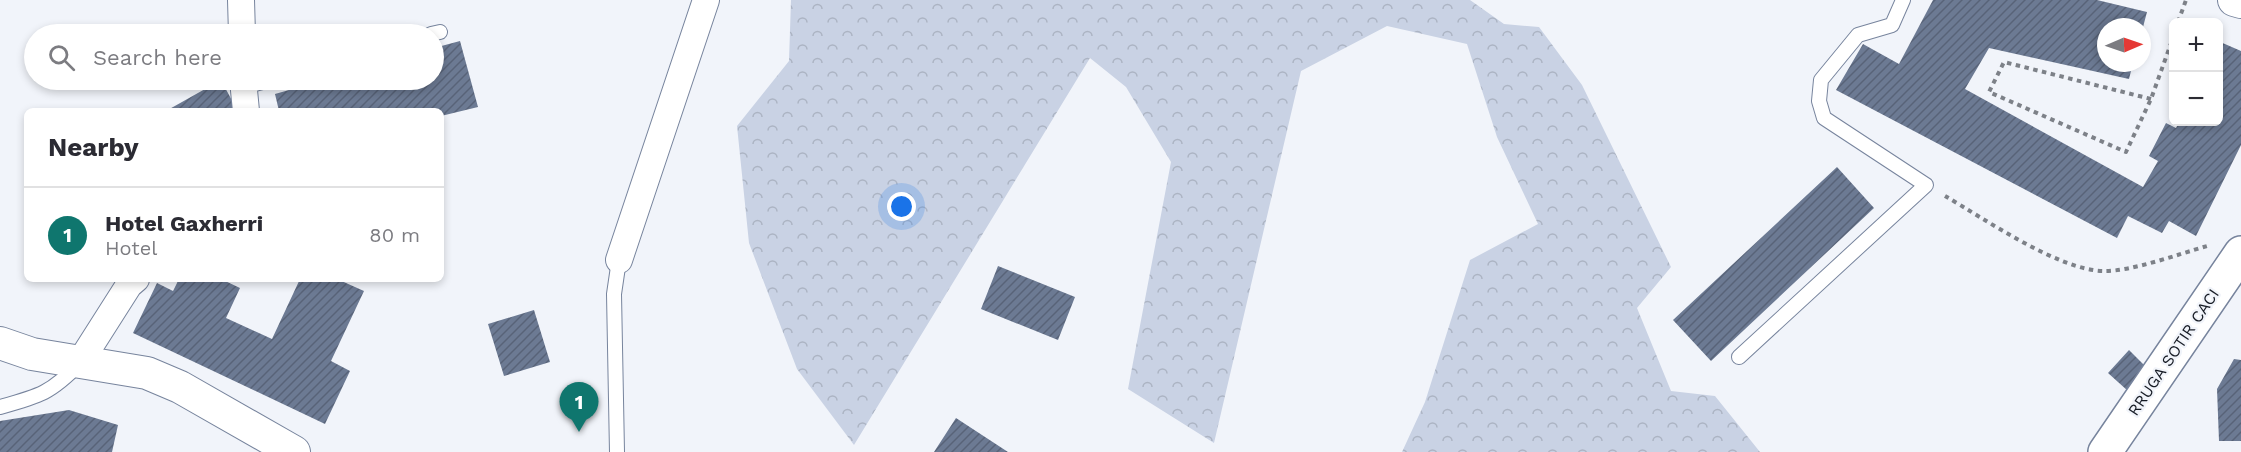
<!DOCTYPE html>
<meta charset="utf-8">
<style>
body{margin:0;font-family:"Work Sans",sans-serif;background:#f7f7f7;color:#2b2b33}
.controls{position:absolute;right:18px;top:18px;display:grid;overflow:hidden;border-radius:9px;box-shadow:0 3px 9px #0003}
.controls button{width:54px;height:54px;display:grid;place-items:center;padding:0;border:0;border-bottom:2px solid #e1e1e2;background:#fff;color:#2b2b33;font:30px sans-serif}
.compass{position:absolute;left:2097px;top:18px;width:54px;height:54px;border-radius:50%;background:#fff;box-shadow:0 3px 9px #0003;rotate:88deg}
.you{position:absolute;left:902px;top:207px;width:21px;height:21px;margin:-15px;border:4px solid #fff;border-radius:50%;background:#1a73e8;box-shadow:0 0 0 9px #1a73e833}
.badge{display:grid;place-items:center;width:39px;height:39px;border-radius:50%;background:#0f766e;color:#fff;font-size:20px;font-weight:700}
.pin{position:absolute;translate:-50% -50px;filter:drop-shadow(0 2px 3px #0008)}
.pin::after{content:'';position:absolute;top:32px;width:21px;height:18px;background:inherit;clip-path:polygon(0 0,100% 0,50% 100%)}
.list{margin:0;padding:0;list-style:none}
h2{display:flex;justify-content:space-between;align-items:center;height:78px;margin:0;padding:0 24px;font-size:26px}
h2 small{font-size:20px;font-weight:400;color:#7c7c81}
.list li{display:grid;grid-template-columns:39px 1fr auto;gap:18px;align-items:center;box-sizing:border-box;height:96px;padding:0 24px;border-top:2px solid #e1e1e2}
.list b{display:block;font-size:22px;white-space:nowrap}
.list p{margin:0;font-size:20px;white-space:nowrap;color:#7c7c81}
.list em{font-size:20px;font-style:normal;color:#7c7c81}
.icon{flex:none;width:33px;height:33px;fill:none;stroke:currentColor;stroke-width:2;stroke-linecap:round;stroke-linejoin:round}
.map{position:relative;flex:none;width:2241px;height:452px;overflow:hidden}
.search{position:absolute;background:#fff;box-shadow:0 3px 9px #0003;left:24px;top:24px;width:420px;height:66px;display:flex;align-items:center;gap:15px;box-sizing:border-box;padding:0 21px;border-radius:33px;color:#7c7c81;font-size:22px}
.panel{position:absolute;background:#fff;box-shadow:0 3px 9px #0003;left:24px;top:108px;width:420px;height:174px;border-radius:9px}
.map>svg:first-child{display:block}
.forest{fill:url(#forest-crowns)}
.building{fill:url(#building-hatch)}
.lines{fill:none;stroke-linecap:round;stroke-linejoin:round}
.service-casing{stroke:#77849d;stroke-width:16}
.minor-casing{stroke:#77849d;stroke-width:28}
.tertiary-casing{stroke:#77849d;stroke-width:34}
.secondary-casing{stroke:#77849d;stroke-width:36}
.path{stroke:#7d8188;stroke-width:4;stroke-dasharray:4.5 4.5;stroke-linecap:butt}
.service{stroke:#fff;stroke-width:14}
.minor{stroke:#fff;stroke-width:26}
.tertiary{stroke:#fff;stroke-width:32}
.secondary{stroke:#fff;stroke-width:33}
.labels{text-anchor:middle;stroke-width:4.5;stroke-linejoin:round;paint-order:stroke}
.street-label{font-size:16px;fill:#161b24;stroke:#f1f4fa}
</style>
<div class="map">
<svg width="2241" height="452" viewBox="0 0 2241 452">
<defs>
<pattern id="forest-crowns" width="20" height="18" patternUnits="userSpaceOnUse" patternTransform="scale(1.5)"><rect width="20" height="18" fill="#c9d2e4"/><path d="M2 6a3 3 0 1 1 6 0M12 15a3 3 0 1 1 6 0" fill="none" stroke="#acb4c3"/></pattern>
<pattern id="building-hatch" width="6" height="6" patternUnits="userSpaceOnUse" patternTransform="scale(1.5)"><rect width="6" height="6" fill="#6c7a93"/><path d="M-1 1l2-2M0 6l6-6M5 7l2-2" fill="none" stroke="#586378"/></pattern>
</defs>
<rect width="100%" height="100%" fill="#f1f4fa"/>
<path class="forest" d="M 791,0 L 1470,0 L 1504,24 L 1539,27 L 1582,85 L 1671,267 L 1637,308 L 1671,391 L 1715,396 L 1760,452 L 1402,452 L 1425,402 L 1470,260 L 1538,224 L 1497,137 L 1467,44 L 1387,26 L 1301,71 L 1214,443 L 1128,389 L 1171,162 L 1126,87 L 1090,58 L 854,445 L 797,369 L 749,243 L 737,126 L 789,61 Z"/>
<path class="building" d="M 1933,0 L 2097,0 L 2147,12 L 2143,27 L 2106,27 L 2106,63 L 2133,63 L 2129,79 L 1989,48 L 1965,89 L 2143,187 L 2158,161 L 2149,156 L 2166,123 L 2176,128 L 2179,122 L 2218,122 L 2218,41 L 2241,51 L 2241,145 L 2196,236 L 2169,221 L 2162,233 L 2128,216 L 2117,238 L 1836,90 L 1863,44 L 1899,64 Z
M 460,41 L 478,107 L 441,116 L 441,111 L 279,111 L 275,94 L 324,80 L 434,80 L 434,48 Z
M 221,80 L 236,108 L 230,111 L 166,111 Z
M 1837,167 L 1874,208 L 1711,361 L 1673,320 Z
M 998,266 L 1075,297 L 1058,340 L 981,309 Z
M 179,279 L 221,279 L 240,288 L 226,318 L 272,339 L 300,279 L 337,279 L 364,291 L 331,361 L 350,371 L 325,424 L 133,333 L 157,283 L 173,291 Z
M 534,310 L 550,362 L 504,376 L 488,324 Z
M 2129,350 L 2148,369 L 2128,391 L 2108,373 Z
M 2234,359 L 2241,360 L 2241,441 L 2219,441 L 2217,389 Z
M 69,410 L 118,425 L 112,452 L 0,452 L 0,421 Z
M 956,418 L 1008,452 L 934,452 Z"/>
<g class="lines">
<defs>
<path id="service" d="M 431,34 L 440,32
M 244,87 L 270,80
M 1739,357 L 1926,185 L 1824,118 L 1819,101 L 1821,80 L 1858,35 L 1892,25 L 1903,0
M 0,407 C 40,396 51,393 80,363
M 617,452 L 614,294 L 619,260"/>
<path id="minor" d="M 241,0 L 242,34
M 243,80 L 246,111
M 619,260 L 706,0
M 80,362 L 129,285 L 136,279"/>
<path id="tertiary" d="M 2234,0 L 2241,2
M 0,343 L 32,354 L 147,373 L 180,387 L 294,452"/>
<path id="secondary" d="M 2105,452 L 2241,253"/>
</defs>
<use href="#service" class="service-casing"/>
<use href="#minor" class="minor-casing"/>
<use href="#tertiary" class="tertiary-casing"/>
<use href="#secondary" class="secondary-casing"/>
<path class="path" d="M 2178,22 L 2186,0
M 2151,99 L 2004,62 L 1989,92 L 2126,152 L 2151,99 L 2174,35
M 1945,196 C 1985,219 2058,270 2103,271 C 2130,272 2179,254 2207,246"/>
<use href="#service" class="service"/>
<use href="#minor" class="minor"/>
<use href="#tertiary" class="tertiary"/>
<use href="#secondary" class="secondary"/>
</g>
<g class="labels">
<g class="street-label">
<text transform="translate(2173 352) rotate(-56)" y="6">RRUGA SOTIR CACI</text>
</g>
</g>
</svg>
<div class="controls">
<button>+</button>
<button>−</button>
</div>
<svg class="compass" viewBox="-18 -18 36 36"><path d="M0-13l5 13h-10z" fill="#e53935"/><path d="M0 13l5-13h-10z" fill="#7c7c81"/></svg>
<div class="you"></div>
<div class="pin badge" style="left:579px;top:432px">1</div>
<div class="search"><svg class="icon" aria-label="search" viewBox="0 0 24 24"><circle cx="10" cy="10" r="6"/><path d="M15 15l6 6"/></svg>Search here</div>
<section class="panel">
<h2>Nearby<small></small></h2>
<ul class="list">
<li><span class="badge">1</span><div><b>Hotel Gaxherri</b><p>Hotel</p></div><em>80 m</em></li>
</ul>
</section>
</div>
